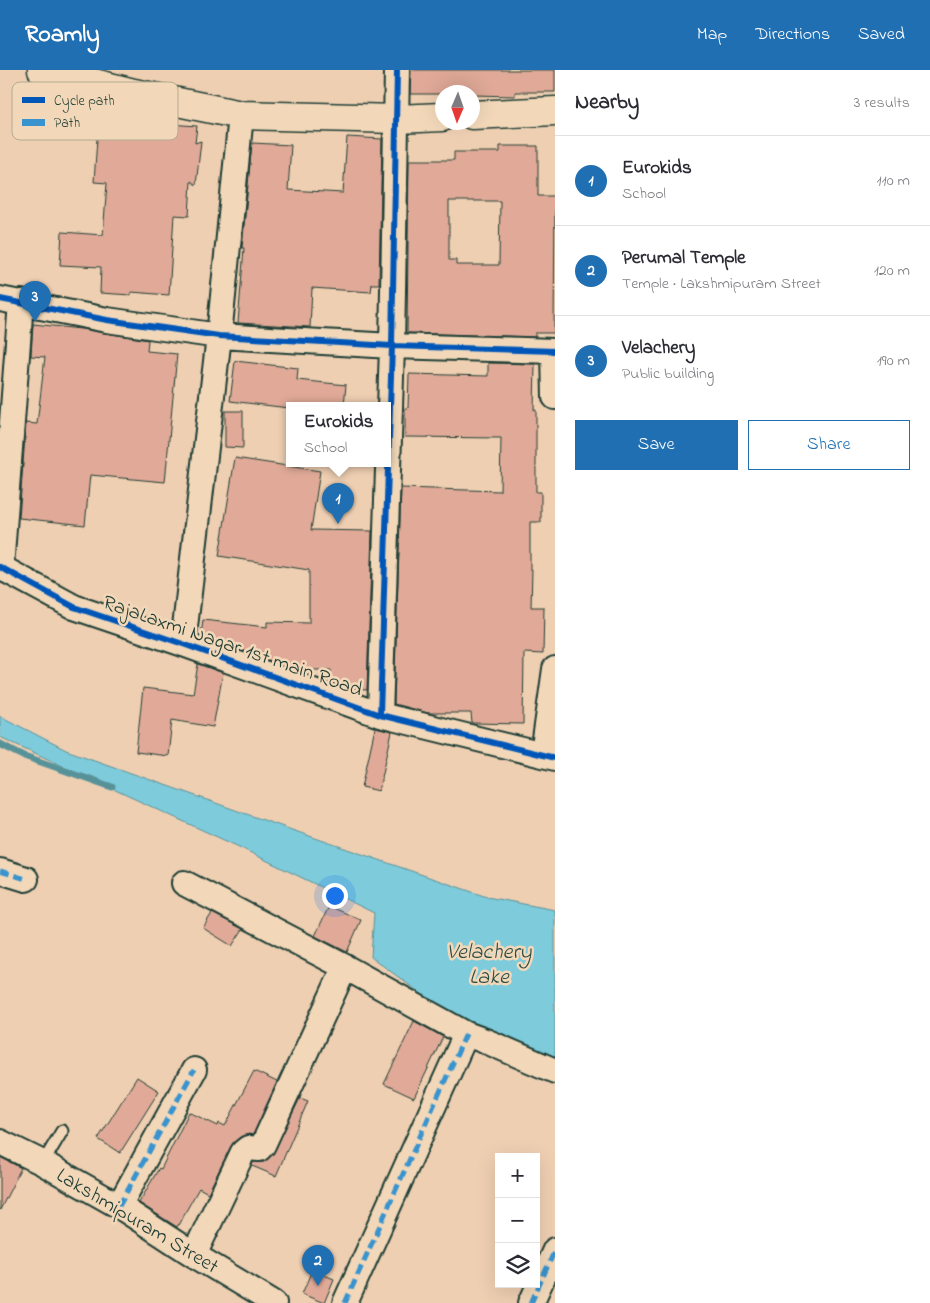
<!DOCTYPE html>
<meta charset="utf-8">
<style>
body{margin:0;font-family:"Indie Flower",sans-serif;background:#f7f7f7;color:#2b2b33}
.controls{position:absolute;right:15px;bottom:15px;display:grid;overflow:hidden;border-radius:0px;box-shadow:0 5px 20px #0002}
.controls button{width:45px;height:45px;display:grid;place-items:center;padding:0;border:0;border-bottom:1px solid #e1e1e2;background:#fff;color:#2b2b33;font:25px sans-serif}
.compass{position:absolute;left:435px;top:15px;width:45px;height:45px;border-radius:50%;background:#fff;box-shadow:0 5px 20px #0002;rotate:182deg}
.you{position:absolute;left:334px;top:825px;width:18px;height:18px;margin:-12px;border:4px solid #fff;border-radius:50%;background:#1a73e8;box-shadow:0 0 0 8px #1a73e833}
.badge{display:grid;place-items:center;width:32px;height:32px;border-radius:50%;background:#1f6fb2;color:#fff;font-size:16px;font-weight:700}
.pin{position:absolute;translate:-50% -41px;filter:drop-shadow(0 1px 2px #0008)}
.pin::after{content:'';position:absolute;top:26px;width:18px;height:15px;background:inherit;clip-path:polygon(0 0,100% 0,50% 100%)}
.popup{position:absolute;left:286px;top:332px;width:105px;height:65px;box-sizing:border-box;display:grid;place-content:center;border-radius:0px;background:#fff;filter:drop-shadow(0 1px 4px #0005);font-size:16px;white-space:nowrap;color:#7c7c81}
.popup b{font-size:19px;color:#2b2b33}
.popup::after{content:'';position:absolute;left:50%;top:100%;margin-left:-10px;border:10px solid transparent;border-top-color:#fff}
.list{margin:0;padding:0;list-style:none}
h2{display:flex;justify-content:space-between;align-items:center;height:65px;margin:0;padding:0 20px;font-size:21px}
h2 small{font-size:16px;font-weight:400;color:#7c7c81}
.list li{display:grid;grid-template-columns:32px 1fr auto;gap:15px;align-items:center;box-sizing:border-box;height:90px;padding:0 20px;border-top:1px solid #e1e1e2}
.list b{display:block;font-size:19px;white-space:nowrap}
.list p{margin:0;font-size:16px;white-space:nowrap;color:#7c7c81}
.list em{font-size:16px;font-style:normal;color:#7c7c81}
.actions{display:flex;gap:10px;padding:15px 20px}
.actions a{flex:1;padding:11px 0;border:1px solid #1f6fb2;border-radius:0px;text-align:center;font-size:18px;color:#1f6fb2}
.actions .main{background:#1f6fb2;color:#fff}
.icon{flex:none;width:28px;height:28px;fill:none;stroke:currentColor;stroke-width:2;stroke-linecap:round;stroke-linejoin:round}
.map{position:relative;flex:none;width:555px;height:1233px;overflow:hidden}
header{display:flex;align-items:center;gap:30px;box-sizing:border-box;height:70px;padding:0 25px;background:#1f6fb2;color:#fff}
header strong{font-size:24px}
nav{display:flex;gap:28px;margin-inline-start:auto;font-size:18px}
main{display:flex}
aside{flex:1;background:#fff}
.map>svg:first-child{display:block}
.water{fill:#7ecbdc;stroke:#589299}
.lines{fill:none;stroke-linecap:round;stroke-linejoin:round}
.stream{stroke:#589299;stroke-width:7}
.building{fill:#e1aa98;stroke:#1f3d34;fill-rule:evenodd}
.service-casing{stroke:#1f3d34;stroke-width:15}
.minor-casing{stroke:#1f3d34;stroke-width:28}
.tertiary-casing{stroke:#1f3d34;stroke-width:31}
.service{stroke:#f2d8b9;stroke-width:11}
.minor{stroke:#f2d8b9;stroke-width:24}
.tertiary{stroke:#f2d8b9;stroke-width:28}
.quiet{stroke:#3993ce;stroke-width:5;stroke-dasharray:10 5;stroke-linecap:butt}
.cycleway-casing{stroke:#f2d8b9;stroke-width:9}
.cycleway{stroke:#0057b8;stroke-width:6}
.labels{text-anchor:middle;stroke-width:5;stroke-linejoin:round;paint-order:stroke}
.street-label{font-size:21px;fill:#1f3d34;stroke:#f2d8b9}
.water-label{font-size:22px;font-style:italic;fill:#284b45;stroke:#f2d8b9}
.key{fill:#f2d8b9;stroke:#b3aa91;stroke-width:1}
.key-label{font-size:14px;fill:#1f3d34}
</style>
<header>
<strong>Roamly</strong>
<nav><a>Map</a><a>Directions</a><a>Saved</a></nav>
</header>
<main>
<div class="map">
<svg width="555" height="1233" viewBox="0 0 555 1233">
<rect width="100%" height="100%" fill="#efcfb2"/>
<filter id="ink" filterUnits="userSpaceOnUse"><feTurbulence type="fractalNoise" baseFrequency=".02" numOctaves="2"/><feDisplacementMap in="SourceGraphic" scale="10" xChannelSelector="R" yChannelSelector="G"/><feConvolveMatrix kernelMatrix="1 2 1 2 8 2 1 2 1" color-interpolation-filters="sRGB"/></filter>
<g filter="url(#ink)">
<path class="water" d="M 0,646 L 66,680 L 289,759 L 487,827 L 555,840 L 555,989 L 459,950 L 431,931 L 371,887 L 374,843 L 239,777 L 0,667 Z"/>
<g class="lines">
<path class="stream" d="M 0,674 L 24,686 L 112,717"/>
</g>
<path class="building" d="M 411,0 L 555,0 L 555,22 L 515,22 L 515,26 L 472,25 L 472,22 L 442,22 L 442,24 L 410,24 Z
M 98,54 L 169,58 L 169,54 L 197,56 L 195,73 L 201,71 L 196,115 L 191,111 L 189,146 L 174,145 L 169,225 L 131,222 L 131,225 L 100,223 L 101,197 L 60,195 L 62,162 L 103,165 L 107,113 L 94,112 Z
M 347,67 L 382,69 L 379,214 L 372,214 L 371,222 L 312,218 L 310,257 L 238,253 L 244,178 L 242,178 L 252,73 L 291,75 L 288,120 L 343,123 Z
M 500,76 L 538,76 L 538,126 L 555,126 L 554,263 L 535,263 L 535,267 L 407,263 L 409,90 L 454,90 L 454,82 L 500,82 ZM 449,131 L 500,131 L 499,195 L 456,195 L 456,190 L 449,190 Z
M 33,254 L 81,259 L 148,270 L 147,281 L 177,284 L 165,412 L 90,405 L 85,455 L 19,448 L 26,353 L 37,354 L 45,287 L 31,286 Z
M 235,291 L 298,298 L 297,310 L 346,315 L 344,335 L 289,335 L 289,338 L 230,331 Z
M 488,293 L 535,294 L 534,340 L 536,340 L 536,422 L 541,422 L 541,452 L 530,452 L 530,499 L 532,499 L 531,537 L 544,537 L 543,584 L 524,583 L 523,654 L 472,653 L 471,643 L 428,643 L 394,634 L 401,418 L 500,421 L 501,368 L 405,367 L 405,338 L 408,338 L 409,304 L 488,306 Z
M 225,341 L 243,341 L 243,378 L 225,377 Z
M 235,388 L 320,401 L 311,460 L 372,461 L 367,620 L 349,619 L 331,613 L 331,600 L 295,600 L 267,590 L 267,583 L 239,580 L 201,566 L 203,550 L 267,557 L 267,552 L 309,553 L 309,500 L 219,486 Z
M 198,594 L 223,603 L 213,657 L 172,650 L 168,686 L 136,682 L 143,618 L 193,624 Z
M 375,658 L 392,662 L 379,721 L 362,717 Z
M 329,836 L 361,850 L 347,882 L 315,866 Z
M 212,843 L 243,859 L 232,876 L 203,858 Z
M 414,951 L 443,967 L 414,1028 L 384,1014 Z
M 254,1001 L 277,1012 L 253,1065 L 249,1064 L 240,1067 L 231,1076 L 208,1123 L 199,1118 L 177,1157 L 139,1133 L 159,1098 L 161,1099 L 189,1042 L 218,1056 L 219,1053 L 225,1056 Z
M 137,1007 L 159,1021 L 120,1083 L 98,1069 Z
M 300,1028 L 308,1031 L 276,1106 L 252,1096 L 253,1092 L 264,1092 L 273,1084 Z
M 0,1087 L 21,1098 L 0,1140 Z
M 312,1200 L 334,1209 L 324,1233 L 302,1224 Z"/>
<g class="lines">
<defs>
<path id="service" d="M 43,1093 L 62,1061"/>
<path id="minor" d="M 0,229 L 107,250 L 219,266 L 392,276 L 555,281
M 554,281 L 555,327
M 0,497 L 74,537 L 183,574 L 380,645 L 555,688
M 1,498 L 21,232
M 183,574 L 219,266 L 241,45
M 380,645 L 392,276 L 397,0
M 543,684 L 555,599
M 0,801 L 26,809
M 184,813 L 345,897 L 466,964 L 488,972 L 555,1001
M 0,1072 L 43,1093 L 119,1136 L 194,1185 L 274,1233
M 119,1136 L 194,1000
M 194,1185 L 243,1082 L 248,1078 L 259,1079 L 263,1075 L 345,897
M 345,1233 L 466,964
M 531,1233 L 555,1180"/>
<path id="tertiary" d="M 42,0 L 134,23 L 241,45 L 397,49 L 442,47
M 472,45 L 555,41"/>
</defs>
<use href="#service" class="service-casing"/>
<use href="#minor" class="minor-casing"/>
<use href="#tertiary" class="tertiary-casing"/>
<use href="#service" class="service"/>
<use href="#minor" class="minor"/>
<use href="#tertiary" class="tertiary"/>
<path class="quiet" d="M 0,801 L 26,809
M 119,1136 L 194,1000
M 345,1233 L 466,964
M 531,1233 L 555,1180"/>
<defs>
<path id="cycleway" d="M 0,229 L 107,250 L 219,266 L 392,276 L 555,281
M 0,497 L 74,537 L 183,574 L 380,645 L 555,688
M 380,645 L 392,276 L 397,0"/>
</defs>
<use href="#cycleway" class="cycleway-casing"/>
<use href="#cycleway" class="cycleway"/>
</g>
</g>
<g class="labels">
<g class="street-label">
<text transform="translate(233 575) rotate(19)" y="7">RajaLaxmi Nagar 1st main Road</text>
<text transform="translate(138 1150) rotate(31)" y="7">Lakshmipuram Street</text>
</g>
<g class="water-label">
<text x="489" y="888">Velachery<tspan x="489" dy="25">Lake</tspan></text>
</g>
</g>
<rect x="12" y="12" width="166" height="58" rx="8" class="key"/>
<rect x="22" y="27" width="23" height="6" fill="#0057b8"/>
<rect x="22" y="49" width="23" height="7" fill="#3993ce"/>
<g class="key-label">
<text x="54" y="35">Cycle path</text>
<text x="54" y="57">Path</text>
</g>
</svg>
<div class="controls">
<button>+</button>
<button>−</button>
<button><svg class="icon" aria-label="layers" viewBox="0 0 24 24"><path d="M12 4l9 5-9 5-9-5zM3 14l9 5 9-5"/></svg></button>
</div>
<svg class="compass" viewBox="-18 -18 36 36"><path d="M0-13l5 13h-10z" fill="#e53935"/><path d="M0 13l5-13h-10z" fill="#7c7c81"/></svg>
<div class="you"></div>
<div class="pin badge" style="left:338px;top:454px">1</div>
<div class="popup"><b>Eurokids</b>School</div>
<div class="pin badge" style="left:318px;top:1216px">2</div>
<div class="pin badge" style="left:35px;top:252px">3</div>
</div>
<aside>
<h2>Nearby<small>3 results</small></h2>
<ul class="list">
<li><span class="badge">1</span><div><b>Eurokids</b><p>School</p></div><em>110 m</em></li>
<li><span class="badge">2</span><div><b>Perumal Temple</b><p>Temple · Lakshmipuram Street</p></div><em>120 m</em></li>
<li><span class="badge">3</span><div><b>Velachery</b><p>Public building</p></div><em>190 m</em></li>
</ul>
<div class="actions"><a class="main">Save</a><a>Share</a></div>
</aside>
</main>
